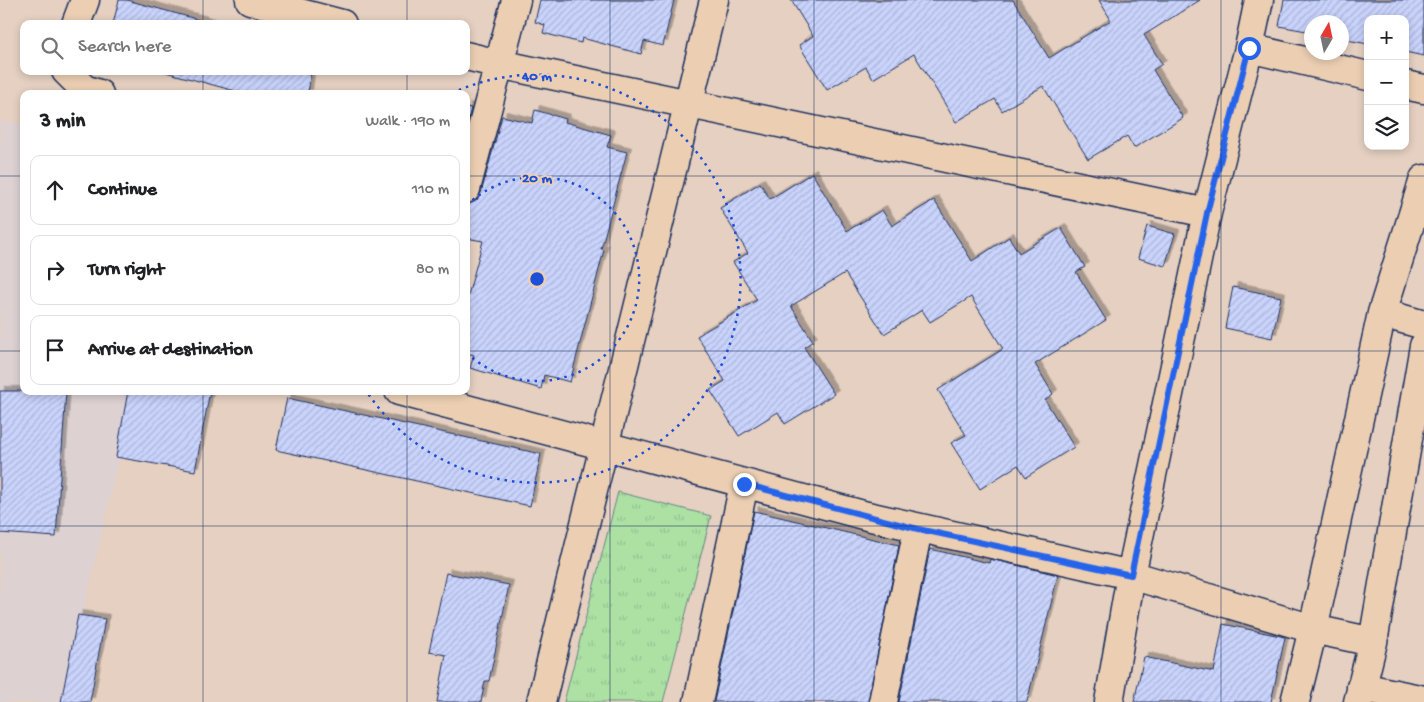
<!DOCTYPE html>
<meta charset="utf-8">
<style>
body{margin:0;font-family:"Gochi Hand",sans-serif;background:#f6f6f6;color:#202124}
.controls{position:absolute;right:15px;top:15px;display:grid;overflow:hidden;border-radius:10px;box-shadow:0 2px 8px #0003}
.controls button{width:45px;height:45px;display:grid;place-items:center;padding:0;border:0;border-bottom:1px solid #e0e0e0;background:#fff;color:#202124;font:25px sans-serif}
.compass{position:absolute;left:1304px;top:15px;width:45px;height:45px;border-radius:50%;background:#fff;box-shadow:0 2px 8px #0003;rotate:9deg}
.stop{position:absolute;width:15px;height:15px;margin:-11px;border:4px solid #2563eb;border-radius:50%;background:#fff}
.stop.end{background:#2563eb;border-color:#fff;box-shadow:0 1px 5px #0008}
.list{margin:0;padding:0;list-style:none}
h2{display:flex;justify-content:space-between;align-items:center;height:65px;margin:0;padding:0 20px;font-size:21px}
h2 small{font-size:16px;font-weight:400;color:#757577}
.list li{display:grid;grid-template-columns:32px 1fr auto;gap:15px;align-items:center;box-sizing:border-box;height:70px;margin:0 10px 10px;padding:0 10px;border:1px solid #e0e0e0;border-radius:10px}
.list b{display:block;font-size:19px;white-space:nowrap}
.list em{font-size:16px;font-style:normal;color:#757577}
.icon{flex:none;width:28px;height:28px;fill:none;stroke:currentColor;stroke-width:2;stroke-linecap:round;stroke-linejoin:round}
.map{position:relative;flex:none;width:1424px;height:702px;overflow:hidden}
.search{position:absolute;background:#fff;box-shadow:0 2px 8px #0003;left:20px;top:20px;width:450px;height:55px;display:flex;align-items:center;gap:12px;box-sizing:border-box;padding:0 18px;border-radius:10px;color:#757577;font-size:19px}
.panel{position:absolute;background:#fff;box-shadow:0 2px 8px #0003;left:20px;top:90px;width:450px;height:305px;border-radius:10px}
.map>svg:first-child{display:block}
.built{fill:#ddd1d2}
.park{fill:url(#park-tufts);stroke:#648881}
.building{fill:url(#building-hatch);stroke:#1b2f5e;filter:url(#shadow)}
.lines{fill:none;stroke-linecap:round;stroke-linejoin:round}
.minor-casing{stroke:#1b2f5e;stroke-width:31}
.minor{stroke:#eccfb3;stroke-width:28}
.route{stroke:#2563eb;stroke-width:6}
.grid{fill:none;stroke:#1b2f5e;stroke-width:1;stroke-opacity:0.55}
.ring{fill:none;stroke:#1d4ed8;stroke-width:2.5;stroke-dasharray:2.5 5}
.centre{fill:#1d4ed8;stroke:#eccfb3;stroke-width:2.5}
.ring-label{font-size:15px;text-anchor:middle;font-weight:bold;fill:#1d4ed8;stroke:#eccfb3;stroke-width:4;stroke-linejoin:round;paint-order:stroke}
</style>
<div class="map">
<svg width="1424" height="702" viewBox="0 0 1424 702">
<defs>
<pattern id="park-tufts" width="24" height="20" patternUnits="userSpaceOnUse" patternTransform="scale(1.25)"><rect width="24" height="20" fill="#ade1a4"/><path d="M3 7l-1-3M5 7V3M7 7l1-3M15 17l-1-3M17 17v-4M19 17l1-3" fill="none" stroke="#94c190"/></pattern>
<pattern id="building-hatch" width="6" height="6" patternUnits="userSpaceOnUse" patternTransform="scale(1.25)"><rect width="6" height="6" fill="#c9d3fb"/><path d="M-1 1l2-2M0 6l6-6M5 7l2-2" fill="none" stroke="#acb5da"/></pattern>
<filter id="shadow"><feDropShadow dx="4.5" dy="-4.5" stdDeviation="0" flood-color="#0004"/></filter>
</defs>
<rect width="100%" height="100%" fill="#e5d0c1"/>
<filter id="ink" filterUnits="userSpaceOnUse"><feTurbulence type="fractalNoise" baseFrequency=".02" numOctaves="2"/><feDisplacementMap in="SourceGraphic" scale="10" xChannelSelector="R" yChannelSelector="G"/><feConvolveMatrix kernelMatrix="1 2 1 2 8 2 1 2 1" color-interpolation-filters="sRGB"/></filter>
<g filter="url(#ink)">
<path class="built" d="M 0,122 L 24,123 L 24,391 L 134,391 L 63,702 L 0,702 Z"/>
<path class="park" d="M 618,492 L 711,516 L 663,702 L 564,702 Z"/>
<path class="building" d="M 119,0 L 127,0 L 214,24 L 113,24 Z
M 540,0 L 674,0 L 663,46 L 644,41 L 641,54 L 582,38 L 581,43 L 543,33 L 545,25 L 535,22 Z
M 791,0 L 1013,0 L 1049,58 L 1111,20 L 1099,0 L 1200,0 L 1144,35 L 1162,64 L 1153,70 L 1183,118 L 1134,148 L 1127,136 L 1088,159 L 1043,86 L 1002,111 L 995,99 L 956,122 L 914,54 L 873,79 L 866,67 L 827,90 L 799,45 L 813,36 Z
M 1284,0 L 1424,0 L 1424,56 L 1405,52 L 1405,19 L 1368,19 L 1368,44 L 1342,39 L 1342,22 L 1312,22 L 1312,32 L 1279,26 Z
M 162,71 L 311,71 L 308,94 L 246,94 Z
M 466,107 L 471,108 L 466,127 Z
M 535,110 L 566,119 L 565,122 L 611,135 L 607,147 L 627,152 L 601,249 L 604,250 L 570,382 L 544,375 L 541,389 L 470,368 L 474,355 L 466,353 L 466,303 L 483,241 L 466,238 L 466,204 L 477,200 L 481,193 L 502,116 L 532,123 Z
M 812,173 L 847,231 L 882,210 L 892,226 L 934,200 L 972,261 L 1009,237 L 1019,253 L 1061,228 L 1085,267 L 1076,272 L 1106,320 L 1035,364 L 1053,394 L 1045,400 L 1074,447 L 1026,477 L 1018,465 L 980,489 L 951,443 L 966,435 L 938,390 L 1003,349 L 971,297 L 930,322 L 922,310 L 884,334 L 845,273 L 791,306 L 813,341 L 804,347 L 834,394 L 785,424 L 778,412 L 739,436 L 710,390 L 725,381 L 697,336 L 757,300 L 733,262 L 748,253 L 720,208 L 760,183 L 770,199 Z
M 1147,226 L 1175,234 L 1165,266 L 1138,258 Z
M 1233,287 L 1281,297 L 1272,338 L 1225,328 Z
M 0,391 L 66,391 L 56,537 L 0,533 Z
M 128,391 L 210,391 L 195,471 L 116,457 Z
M 287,398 L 541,454 L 530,506 L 276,450 Z
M 754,511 L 899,545 L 868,702 L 714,702 Z
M 930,549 L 989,563 L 990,559 L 1058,575 L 1027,702 L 899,702 Z
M 446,573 L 509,585 L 489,681 L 485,681 L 481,702 L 437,702 L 446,655 L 429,652 Z
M 78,615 L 105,619 L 90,702 L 61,702 Z
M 1223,624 L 1285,637 L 1271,702 L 1134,702 L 1144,657 L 1214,672 Z"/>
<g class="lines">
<defs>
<path id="minor" d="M 250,0 L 342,24
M 76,24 L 85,0
M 1249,48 L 1368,76
M 466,56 L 499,64 L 1207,213
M 66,71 L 84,89 L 99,94
M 1405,85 L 1424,89
M 466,189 L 516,0
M 1382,313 L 1424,325
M 399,391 L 867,516 L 1131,575 L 1313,629 L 1373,642
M 1361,687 L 1424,700
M 541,702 L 714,0
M 698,702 L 744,484
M 883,702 L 918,529
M 1109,702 L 1131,575 L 1207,213 L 1249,48 L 1259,0
M 1295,702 L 1313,629 L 1382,313 L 1424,179
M 1358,702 L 1373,642 L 1424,346"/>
</defs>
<use href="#minor" class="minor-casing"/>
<use href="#minor" class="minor"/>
</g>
</g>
<g class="lines" filter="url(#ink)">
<path class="route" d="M 744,484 L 918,529 L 1131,575 L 1207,213 L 1249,48"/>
</g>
<path class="grid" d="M 203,0 L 203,24M 407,0 L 407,24M 610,0 L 610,702M 814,0 L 814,702M 1017,0 L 1017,702M 1221,0 L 1221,702M 203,71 L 203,94M 407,71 L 407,94M 0,176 L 24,176M 466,176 L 1424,176M 0,351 L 24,351M 466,351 L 1424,351M 203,391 L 203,702M 407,391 L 407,702M 0,526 L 1424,526"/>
<g class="ring">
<path d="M467 205A102 102 0 1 1 467 353"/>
<path d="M452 93A204 204 0 1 1 367 392"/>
</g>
<circle cx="537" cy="279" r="8" class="centre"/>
<g class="ring-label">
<text x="537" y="80">40 m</text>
<text x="537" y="182">20 m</text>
</g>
</svg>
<div class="controls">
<button>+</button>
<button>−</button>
<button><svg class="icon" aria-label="layers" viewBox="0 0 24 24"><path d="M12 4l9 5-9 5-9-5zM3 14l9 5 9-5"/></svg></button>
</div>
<svg class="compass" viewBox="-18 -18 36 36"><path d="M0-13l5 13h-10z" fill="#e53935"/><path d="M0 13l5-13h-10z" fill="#757577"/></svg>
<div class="stop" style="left:1249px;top:48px"></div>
<div class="stop end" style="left:744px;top:484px"></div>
<div class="search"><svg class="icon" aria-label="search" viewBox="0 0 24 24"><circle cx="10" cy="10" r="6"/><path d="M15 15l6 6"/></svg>Search here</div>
<section class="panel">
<h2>3 min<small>Walk · 190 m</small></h2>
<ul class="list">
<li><svg class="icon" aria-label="ahead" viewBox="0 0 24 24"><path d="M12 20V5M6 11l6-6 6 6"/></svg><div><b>Continue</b></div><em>110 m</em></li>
<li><svg class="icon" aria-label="right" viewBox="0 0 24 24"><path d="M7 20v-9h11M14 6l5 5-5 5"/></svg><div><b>Turn right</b></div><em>80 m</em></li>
<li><svg class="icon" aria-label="arrive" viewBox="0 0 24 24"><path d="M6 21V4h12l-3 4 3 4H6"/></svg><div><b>Arrive at destination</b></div></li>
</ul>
</section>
</div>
